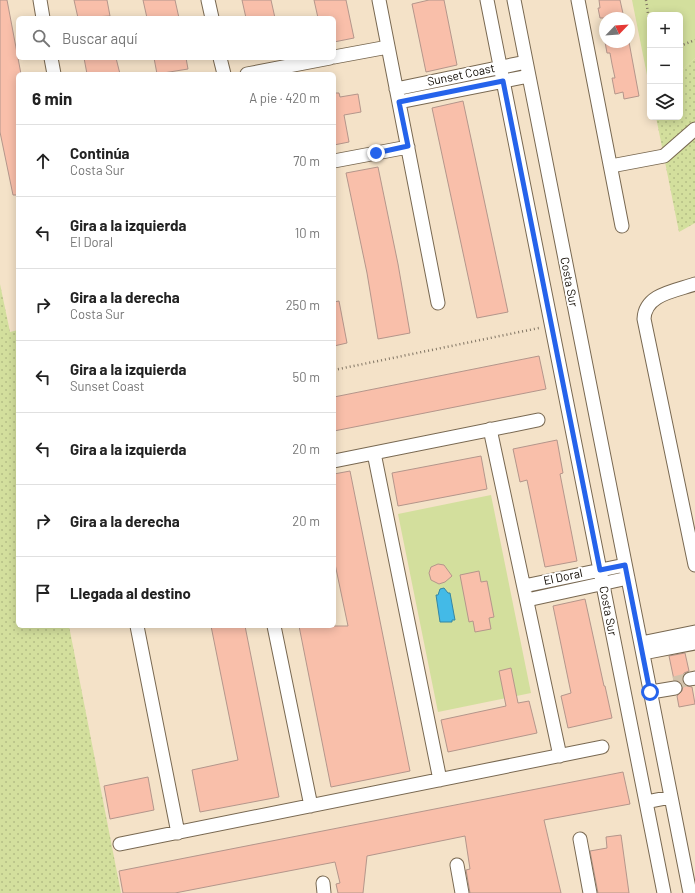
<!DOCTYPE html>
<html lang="es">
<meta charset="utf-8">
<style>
body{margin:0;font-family:Barlow,sans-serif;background:#f2f2f2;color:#222}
.controls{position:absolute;right:12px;top:12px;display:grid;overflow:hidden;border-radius:6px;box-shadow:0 2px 10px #0003}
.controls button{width:36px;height:36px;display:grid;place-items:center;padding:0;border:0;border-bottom:1px solid #e0e0e0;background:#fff;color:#222;font:20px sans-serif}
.compass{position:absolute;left:599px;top:12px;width:36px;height:36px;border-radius:50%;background:#fff;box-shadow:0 2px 10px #0003;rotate:65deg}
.stop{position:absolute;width:12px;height:12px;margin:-9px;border:3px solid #2563eb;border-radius:50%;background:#fff}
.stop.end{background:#2563eb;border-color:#fff;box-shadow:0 1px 4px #0008}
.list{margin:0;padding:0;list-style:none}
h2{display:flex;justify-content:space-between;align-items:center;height:52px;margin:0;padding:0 16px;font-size:17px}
h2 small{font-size:13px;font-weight:400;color:#767676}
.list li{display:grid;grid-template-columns:26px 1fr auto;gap:12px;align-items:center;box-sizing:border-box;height:72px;padding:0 16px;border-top:1px solid #e0e0e0}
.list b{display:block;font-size:15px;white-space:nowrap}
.list p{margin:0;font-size:13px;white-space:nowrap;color:#767676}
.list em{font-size:13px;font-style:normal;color:#767676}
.icon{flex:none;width:22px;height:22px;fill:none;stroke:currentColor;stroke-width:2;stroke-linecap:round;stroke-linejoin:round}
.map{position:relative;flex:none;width:695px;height:893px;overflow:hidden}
.search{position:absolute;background:#fff;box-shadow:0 2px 10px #0003;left:16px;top:16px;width:320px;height:44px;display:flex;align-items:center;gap:10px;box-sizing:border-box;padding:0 14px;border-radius:6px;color:#767676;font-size:15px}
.panel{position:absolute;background:#fff;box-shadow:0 2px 10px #0003;left:16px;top:72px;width:320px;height:556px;border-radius:6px}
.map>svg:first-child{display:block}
.grass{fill:url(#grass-dots)}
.park{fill:#d3df9d}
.water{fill:#43bae7;stroke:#3586a3}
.building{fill:#f9bfaa;stroke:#b4968b}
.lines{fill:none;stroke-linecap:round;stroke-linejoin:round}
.minor-tunnel{stroke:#d2c2ab;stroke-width:13;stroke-dasharray:13 6;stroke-linecap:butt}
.minor-casing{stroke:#786851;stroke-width:15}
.path{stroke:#817564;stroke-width:2.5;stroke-dasharray:1 3;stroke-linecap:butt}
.minor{stroke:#fff;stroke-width:13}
.route{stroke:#2563eb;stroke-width:5}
.labels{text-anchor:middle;stroke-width:4;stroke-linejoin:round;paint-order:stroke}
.street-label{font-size:12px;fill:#130d05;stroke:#fff}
</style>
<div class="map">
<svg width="695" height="893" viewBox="0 0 695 893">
<defs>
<pattern id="grass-dots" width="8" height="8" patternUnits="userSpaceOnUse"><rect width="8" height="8" fill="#d3df9d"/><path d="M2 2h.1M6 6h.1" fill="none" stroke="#b4be86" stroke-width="1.8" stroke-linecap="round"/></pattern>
</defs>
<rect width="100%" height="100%" fill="#f4e2c8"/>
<path class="grass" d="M 695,58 L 695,223 L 679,232 L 656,117 L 680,117 L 680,72 Z
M 0,284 L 10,332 L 18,330 L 18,626 L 69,626 L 121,893 L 0,893 Z"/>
<path class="park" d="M 632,0 L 695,0 L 695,58 L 680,72 L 680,15 L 650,15 L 650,90 Z
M 491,495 L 531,693 L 438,712 L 398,514 Z"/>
<path class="water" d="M 444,588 L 448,593 L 450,593 L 455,620 L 452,620 L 452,622 L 440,622 L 436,595 L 438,595 L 440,589 Z"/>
<path class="building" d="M 0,0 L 7,0 L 21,74 L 18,74 L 18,195 L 13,195 L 0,132 Z
M 74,0 L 107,0 L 110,16 L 78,18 Z
M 143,0 L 175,0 L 179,18 L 147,18 Z
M 242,0 L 271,0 L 275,18 L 246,18 Z
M 314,0 L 346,0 L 354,38 L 334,42 L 334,18 L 318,18 Z
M 429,0 L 444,0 L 457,65 L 426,72 L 412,4 Z
M 599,0 L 620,0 L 624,18 L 600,18 L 598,8 L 600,8 Z
M 605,42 L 629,42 L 639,96 L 624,99 L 623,92 L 615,94 L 612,78 L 615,78 L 612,64 L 610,53 L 607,53 Z
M 84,58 L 116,58 L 120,74 L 87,74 Z
M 154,58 L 186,58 L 188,69 L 157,74 Z
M 334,93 L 339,93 L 340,97 L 358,94 L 361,112 L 344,115 L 349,142 L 334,145 Z
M 463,101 L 508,312 L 477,318 L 432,108 Z
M 378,167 L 398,264 L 410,333 L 378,339 L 367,273 L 346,173 Z
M 339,301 L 347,343 L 334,346 L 334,302 Z
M 539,356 L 546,389 L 334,431 L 334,397 Z
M 557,440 L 563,473 L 560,474 L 577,561 L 545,567 L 527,480 L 520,482 L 513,449 Z
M 481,456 L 487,489 L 398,506 L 392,473 Z
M 350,471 L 410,771 L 331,787 L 299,626 L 348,626 L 334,559 L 334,474 Z
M 438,564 L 444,565 L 452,576 L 445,582 L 439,584 L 431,580 L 429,573 L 431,567 Z
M 479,571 L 481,582 L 487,581 L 494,617 L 489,618 L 491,629 L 475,632 L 473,621 L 469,622 L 460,575 Z
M 585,599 L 604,686 L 605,686 L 612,718 L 568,728 L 561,696 L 571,693 L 553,606 Z
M 211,626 L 245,626 L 279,797 L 200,812 L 192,770 L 238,760 Z
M 685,653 L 689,671 L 684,673 L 682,680 L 687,686 L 692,687 L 695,704 L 679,707 L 677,696 L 682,691 L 683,686 L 678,681 L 674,680 L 669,656 Z
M 511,668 L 518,703 L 529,701 L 537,733 L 448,752 L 441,720 L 506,706 L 499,671 Z
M 623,772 L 630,804 L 544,820 L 561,893 L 470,893 L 466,870 L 470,869 L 465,836 L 367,856 L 363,893 L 338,893 L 336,884 L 340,883 L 335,862 L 175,893 L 123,893 L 119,871 Z
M 148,777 L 154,810 L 110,819 L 104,786 Z
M 621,835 L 629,893 L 598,893 L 590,851 L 607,848 L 606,837 Z"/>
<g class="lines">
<path class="minor-tunnel" d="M 674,683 L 690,679"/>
<defs>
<path id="minor" d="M 40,0 L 43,18
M 208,0 L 212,18
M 379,0 L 438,303
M 487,0 L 664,893
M 514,0 L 690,893
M 578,0 L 622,226
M 334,57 L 388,47
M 51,58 L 54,74
M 220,58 L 224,74
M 247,74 L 330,58
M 396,89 L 526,62
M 399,102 L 529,76
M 334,161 L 408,147
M 611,166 L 664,156 L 695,129
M 695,284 C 675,291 645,294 644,319 L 695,565
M 490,429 L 560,756
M 374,453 L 440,780
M 334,461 L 538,420
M 524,586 L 625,565
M 527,600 L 628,578
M 137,626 L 178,833
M 274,626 L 311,806
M 641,643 L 695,632
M 643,653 L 695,643
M 690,679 L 695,678
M 651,692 L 675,688
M 646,802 L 671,797
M 580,839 L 590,893
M 120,844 L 602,747
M 457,865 L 462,893
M 323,883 L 324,893"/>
</defs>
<use href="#minor" class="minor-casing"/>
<path class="path" d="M 646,0 L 650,27
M 680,46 L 695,40
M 334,370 L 539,328"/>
<use href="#minor" class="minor"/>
</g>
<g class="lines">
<path class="route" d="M 376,153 L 408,146 L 399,102 L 503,81 L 600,570 L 625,565 L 650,692"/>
</g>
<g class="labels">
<g class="street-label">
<text transform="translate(461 75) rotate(-12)" y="4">Sunset Coast</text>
<text transform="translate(569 282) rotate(79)" y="4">Costa Sur</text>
<text transform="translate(563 577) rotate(-12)" y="4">El Doral</text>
<text transform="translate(608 611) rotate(79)" y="4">Costa Sur</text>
</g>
</g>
</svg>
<div class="controls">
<button>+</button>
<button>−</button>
<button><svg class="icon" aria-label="layers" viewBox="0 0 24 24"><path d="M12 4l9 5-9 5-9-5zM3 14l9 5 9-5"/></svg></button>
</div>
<svg class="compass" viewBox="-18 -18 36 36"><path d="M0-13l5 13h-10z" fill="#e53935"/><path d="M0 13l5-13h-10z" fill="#767676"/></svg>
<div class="stop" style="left:650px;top:692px"></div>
<div class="stop end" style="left:376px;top:153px"></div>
<div class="search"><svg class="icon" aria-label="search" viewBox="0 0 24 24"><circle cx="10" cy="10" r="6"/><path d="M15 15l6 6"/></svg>Buscar aquí</div>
<section class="panel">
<h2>6 min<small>A pie · 420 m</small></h2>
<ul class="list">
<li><svg class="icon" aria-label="ahead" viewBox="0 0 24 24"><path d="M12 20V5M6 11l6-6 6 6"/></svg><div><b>Continúa</b><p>Costa Sur</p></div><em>70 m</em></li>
<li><svg class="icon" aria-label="left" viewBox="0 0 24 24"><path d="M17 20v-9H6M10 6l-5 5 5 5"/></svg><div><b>Gira a la izquierda</b><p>El Doral</p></div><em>10 m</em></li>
<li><svg class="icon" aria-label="right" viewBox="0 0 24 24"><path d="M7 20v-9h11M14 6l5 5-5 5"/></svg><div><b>Gira a la derecha</b><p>Costa Sur</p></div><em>250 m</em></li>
<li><svg class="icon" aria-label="left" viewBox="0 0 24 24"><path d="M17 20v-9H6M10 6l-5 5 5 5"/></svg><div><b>Gira a la izquierda</b><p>Sunset Coast</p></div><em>50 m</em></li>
<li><svg class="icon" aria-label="left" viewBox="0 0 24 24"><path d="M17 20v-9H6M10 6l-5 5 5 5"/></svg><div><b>Gira a la izquierda</b></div><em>20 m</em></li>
<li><svg class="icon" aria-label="right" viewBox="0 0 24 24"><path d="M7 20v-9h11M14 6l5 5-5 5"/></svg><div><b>Gira a la derecha</b></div><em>20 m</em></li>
<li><svg class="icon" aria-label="arrive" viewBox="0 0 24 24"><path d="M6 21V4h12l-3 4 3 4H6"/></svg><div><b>Llegada al destino</b></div></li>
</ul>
</section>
</div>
